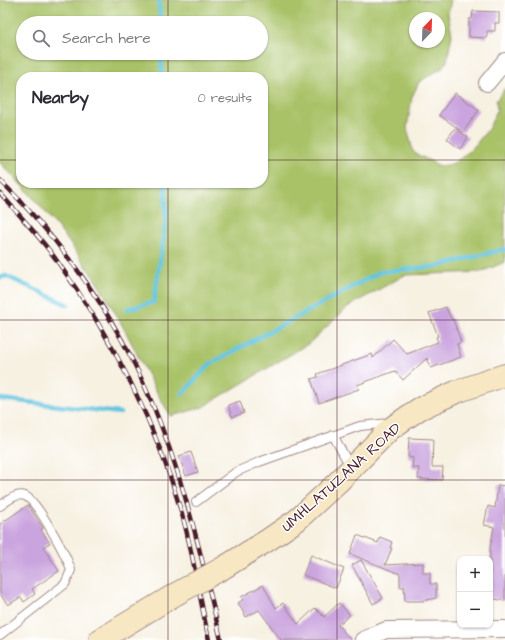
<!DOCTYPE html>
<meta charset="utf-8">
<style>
body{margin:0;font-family:"Architects Daughter",sans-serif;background:#f7f7f7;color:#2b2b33}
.controls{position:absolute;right:12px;bottom:12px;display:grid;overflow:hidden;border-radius:8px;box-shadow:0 1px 3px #0004}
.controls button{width:36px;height:36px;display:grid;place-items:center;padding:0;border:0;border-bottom:1px solid #e1e1e2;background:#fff;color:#2b2b33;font:20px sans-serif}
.compass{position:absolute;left:409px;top:12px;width:36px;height:36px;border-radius:50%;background:#fff;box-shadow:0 1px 3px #0004;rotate:23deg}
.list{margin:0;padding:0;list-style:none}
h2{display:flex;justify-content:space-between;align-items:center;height:52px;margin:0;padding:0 16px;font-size:17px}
h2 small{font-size:13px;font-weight:400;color:#7c7c81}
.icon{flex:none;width:22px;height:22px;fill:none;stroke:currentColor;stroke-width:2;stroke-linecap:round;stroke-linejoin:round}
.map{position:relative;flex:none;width:505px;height:640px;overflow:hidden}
.search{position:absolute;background:#fff;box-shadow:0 1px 3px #0004;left:16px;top:16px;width:252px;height:44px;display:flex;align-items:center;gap:10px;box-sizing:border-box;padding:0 14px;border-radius:22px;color:#7c7c81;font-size:15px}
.panel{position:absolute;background:#fff;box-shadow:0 1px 3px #0004;left:16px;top:72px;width:252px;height:116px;border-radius:16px}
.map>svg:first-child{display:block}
.green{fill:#a9c267;stroke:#7a7049;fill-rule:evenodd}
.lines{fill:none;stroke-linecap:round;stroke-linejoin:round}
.stream{stroke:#62c6e0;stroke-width:4.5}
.building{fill:#caa4de}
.lane-casing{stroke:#a08886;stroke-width:10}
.street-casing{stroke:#a08886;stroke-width:18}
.secondary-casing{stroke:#a08886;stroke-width:24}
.lane{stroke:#fff;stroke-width:8}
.street{stroke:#fff;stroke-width:16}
.secondary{stroke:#f7e8c3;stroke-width:22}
.rail-casing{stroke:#4a1f2b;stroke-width:4.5}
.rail{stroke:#fff;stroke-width:3;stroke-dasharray:9;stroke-linecap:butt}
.secondary-bridge-casing{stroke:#a08886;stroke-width:24;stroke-linecap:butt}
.secondary-bridge{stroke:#f7e8c3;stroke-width:22}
.grid{fill:none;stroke:#4a1f2b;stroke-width:1;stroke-opacity:0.55}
.labels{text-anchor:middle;stroke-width:3;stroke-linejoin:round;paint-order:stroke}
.street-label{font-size:15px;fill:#4a1f2b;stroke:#fff}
</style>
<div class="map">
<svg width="505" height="640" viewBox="0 0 505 640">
<rect width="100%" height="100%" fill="#fff"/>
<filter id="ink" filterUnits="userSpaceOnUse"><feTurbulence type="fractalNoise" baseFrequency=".025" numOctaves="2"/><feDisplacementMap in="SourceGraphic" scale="8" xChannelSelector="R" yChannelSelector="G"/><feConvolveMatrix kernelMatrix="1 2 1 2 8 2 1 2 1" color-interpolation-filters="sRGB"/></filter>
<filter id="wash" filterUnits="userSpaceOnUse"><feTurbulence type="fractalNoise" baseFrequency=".012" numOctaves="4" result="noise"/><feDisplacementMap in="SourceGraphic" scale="16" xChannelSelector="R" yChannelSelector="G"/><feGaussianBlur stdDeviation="0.9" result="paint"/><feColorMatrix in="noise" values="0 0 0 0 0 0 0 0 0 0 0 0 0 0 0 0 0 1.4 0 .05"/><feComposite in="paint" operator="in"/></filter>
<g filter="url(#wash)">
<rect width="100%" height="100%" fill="#f7f1e2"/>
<path class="green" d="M 0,0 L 451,0 L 448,14 L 452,35 L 447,61 L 442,68 L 419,82 L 412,97 L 407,128 L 413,151 L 416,154 L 440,166 L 448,165 L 456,162 L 472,149 L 489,128 L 497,110 L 496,101 L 505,88 L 505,262 L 481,272 L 405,275 L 349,306 L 308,344 L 201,408 L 171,416 C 152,387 139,356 122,325 C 90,266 48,210 0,163 ZM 415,18 L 439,18 L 439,42 L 415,42 ZM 23,23 L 261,23 L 261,53 L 23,53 ZM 21,77 L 263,77 L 263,183 L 21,183 Z"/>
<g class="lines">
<path class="stream" d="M 159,0 L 160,23
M 161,53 L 162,77
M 0,278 L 6,276 L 68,305
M 127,309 L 154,302 L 166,218 L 165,183
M 182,394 L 210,364 L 380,272 L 438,266 L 505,249
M 0,399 L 120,413"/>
</g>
<g id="blocks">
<path class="building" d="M 473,11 L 499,12 L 499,23 L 495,23 L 495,31 L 487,31 L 487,38 L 469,37 L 469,19 L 472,19 Z
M 455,93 L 479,110 L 463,132 L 439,115 Z
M 455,128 L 468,137 L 460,149 L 447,139 Z
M 446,307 L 451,319 L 453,319 L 461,342 L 457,344 L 461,357 L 431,368 L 427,358 L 403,380 L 395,371 L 357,385 L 359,389 L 319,403 L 311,379 L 318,377 L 317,374 L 372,354 L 373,358 L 393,339 L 407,354 L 438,342 L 436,337 L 438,336 L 429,313 Z
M 240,401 L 244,413 L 232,417 L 228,405 Z
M 409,438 L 433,439 L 432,467 L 443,467 L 442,480 L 418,479 L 419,468 L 412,468 L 413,458 L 408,457 Z
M 191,452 L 198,472 L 186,476 L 179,456 Z
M 498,485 L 505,486 L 505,601 L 490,598 L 490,549 L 494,527 L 484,525 L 488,506 L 495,508 Z
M 28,505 L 43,528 L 41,530 L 50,543 L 43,547 L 59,571 L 32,589 L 35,594 L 24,602 L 21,597 L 8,605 L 0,594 L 0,524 Z
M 357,535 L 378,543 L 380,537 L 392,542 L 390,548 L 392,548 L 385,565 L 423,563 L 423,573 L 430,573 L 430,584 L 436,584 L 436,598 L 422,601 L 405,601 L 404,586 L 400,588 L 400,574 L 350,554 Z
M 311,555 L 344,569 L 336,588 L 303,575 Z
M 361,560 L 383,598 L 373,604 L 352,565 Z
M 263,585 L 276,608 L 283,603 L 298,624 L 315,608 L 324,617 L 339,603 L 350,615 L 338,625 L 351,640 L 281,640 L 259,610 L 246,617 L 238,603 L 243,600 L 241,597 Z"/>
</g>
</g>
<g filter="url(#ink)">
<use href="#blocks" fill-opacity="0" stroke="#a08886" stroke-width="1"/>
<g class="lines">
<defs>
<path id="lane" d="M 333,435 L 351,468
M 196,502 L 236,472 L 259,462 L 360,426 L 390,423
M 0,506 C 7,501 16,493 25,496 C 37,500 67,557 71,570 L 65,584 L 0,635"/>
<path id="street" d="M 487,83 L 505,61
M 363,640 L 386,630 L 505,629"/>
<path id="secondary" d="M 223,568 L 268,540 L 297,520 L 338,482 L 390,429 L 419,409 L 456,392 L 505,375
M 100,640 L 176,594"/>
</defs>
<use href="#lane" class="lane-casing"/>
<use href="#street" class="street-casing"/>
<use href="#secondary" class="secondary-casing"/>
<use href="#lane" class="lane"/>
<use href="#street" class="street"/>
<use href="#secondary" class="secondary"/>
<defs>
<path id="rail" d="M 0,180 C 61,241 115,315 149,396 C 183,474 202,558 221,640
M 0,193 C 19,215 38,235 55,258 C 112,337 157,425 183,518 C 194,558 200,600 209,640"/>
</defs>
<use href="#rail" class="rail-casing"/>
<use href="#rail" class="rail"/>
<defs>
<path id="secondary-bridge" d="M 176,594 L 223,568"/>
</defs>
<use href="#secondary-bridge" class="secondary-bridge-casing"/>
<use href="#secondary-bridge" class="secondary-bridge"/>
</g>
</g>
<path class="grid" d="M 168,0 L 168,23M 337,0 L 337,640M 168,53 L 168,77M 0,160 L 21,160M 263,160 L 505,160M 168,183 L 168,640M 0,320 L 505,320M 0,480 L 505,480"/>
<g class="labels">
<g class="street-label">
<text transform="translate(341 477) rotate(-42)" y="5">UMHLATUZANA ROAD</text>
</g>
</g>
</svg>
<div class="controls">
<button>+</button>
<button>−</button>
</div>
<svg class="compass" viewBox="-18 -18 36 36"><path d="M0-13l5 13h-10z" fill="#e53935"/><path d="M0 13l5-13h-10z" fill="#7c7c81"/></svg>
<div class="search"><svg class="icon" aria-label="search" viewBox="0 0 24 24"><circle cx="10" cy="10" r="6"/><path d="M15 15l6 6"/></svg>Search here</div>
<section class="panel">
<h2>Nearby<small>0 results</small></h2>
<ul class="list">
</ul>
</section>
</div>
